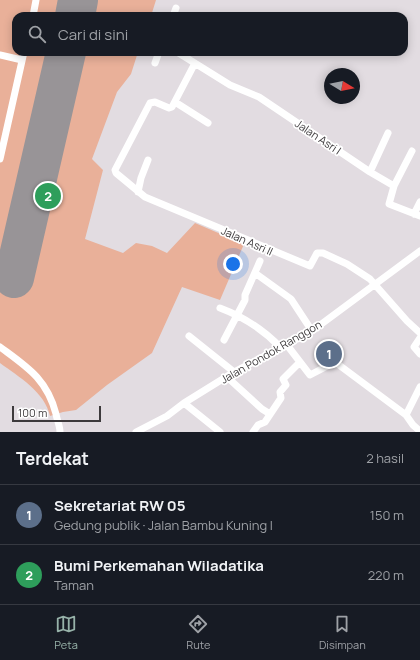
<!DOCTYPE html>
<html lang="id">
<meta charset="utf-8">
<style>
body{margin:0;font-family:Manrope,sans-serif;background:#20242c;color:#f1f3f6}
.compass{position:absolute;left:324px;top:68px;width:36px;height:36px;border-radius:50%;background:#171b24;box-shadow:0 2px 10px #0003;rotate:100deg}
.scale{position:absolute;left:12px;bottom:10px;width:89px;box-sizing:border-box;padding-left:4px;border:2px solid #3d3a3c;border-top:0;font-size:11px;line-height:14px;white-space:nowrap;color:#3d3a3c;-webkit-text-stroke:3px #fff;paint-order:stroke}
.you{position:absolute;left:233px;top:264px;width:14px;height:14px;margin:-10px;border:3px solid #fff;border-radius:50%;background:#1a73e8;box-shadow:0 0 0 6px #1a73e833}
.badge{display:grid;place-items:center;width:26px;height:26px;border-radius:50%;background:#97b2a9;color:#fff;font-size:13px;font-weight:700}
.pin{position:absolute;translate:-50% -50%;border:2px solid #fff;box-shadow:0 1px 4px #0006}
.list{margin:0;padding:0;list-style:none}
h2{display:flex;justify-content:space-between;align-items:center;height:52px;margin:0;padding:0 16px;font-size:17px}
h2 small{font-size:13px;font-weight:400;color:#9ea1a6}
.list li{display:grid;grid-template-columns:26px 1fr auto;gap:12px;align-items:center;box-sizing:border-box;height:60px;padding:0 16px;border-top:1px solid #363941}
.list b{display:block;font-size:15px;white-space:nowrap}
.list p{margin:0;font-size:13px;white-space:nowrap;color:#9ea1a6}
.list em{font-size:13px;font-style:normal;color:#9ea1a6}
.icon{flex:none;width:22px;height:22px;fill:none;stroke:currentColor;stroke-width:2;stroke-linecap:round;stroke-linejoin:round}
.map{position:relative;flex:none;width:420px;height:432px;overflow:hidden}
.search{position:absolute;background:#171b24;box-shadow:0 2px 10px #0003;left:12px;right:12px;top:12px;height:44px;display:flex;align-items:center;gap:10px;box-sizing:border-box;padding:0 14px;border-radius:12px;color:#9ea1a6;font-size:15px}
.sheet{height:172px;background:#171b24}
nav{display:flex;justify-content:space-around;align-items:center;box-sizing:border-box;height:56px;border-top:1px solid #363941;background:#171b24;font-size:11px;color:#9ea1a6}
nav a{display:grid;justify-items:center;gap:2px}
nav .on{color:#97b2a9}
.map>svg:first-child{display:block}
.green{fill:#e9b099}
.lines{fill:none;stroke-linecap:round;stroke-linejoin:round}
.runway{stroke:#989497;stroke-width:40}
.minor{stroke:#fff;stroke-width:7}
.labels{text-anchor:middle;stroke-width:3.5;stroke-linejoin:round;paint-order:stroke}
.street-label{font-size:11px;fill:#3d3a3c;stroke:#fff}
</style>
<div class="map">
<svg width="420" height="432" viewBox="0 0 420 432">
<rect width="100%" height="100%" fill="#e2dce1"/>
<path class="green" d="M 0,0 L 156,0 L 151,16 L 16,16 L 16,52 L 138,52 L 131,74 L 117,92 L 92,159 L 103,170 L 85,239 L 123,253 L 136,243 L 152,246 L 167,253 L 195,223 L 244,244 L 220,300 L 182,287 L 152,353 L 107,385 L 76,410 L 63,412 L 50,416 C 45,392 19,377 0,363 Z"/>
<g class="lines">
<path class="runway" d="M 75,16 L 78,0
M 14,278 L 66,52"/>
<path class="minor" d="M 33,16 L 36,0
M 173,16 L 176,8
M 177,52 L 230,85 L 259,97 L 370,172 L 394,186 L 389,204 L 420,216
M 0,55 L 22,60
M 155,63 L 159,52
M 195,63 L 172,107 L 169,108 L 155,102 L 150,103 L 115,170 L 116,173 L 145,197 L 310,266 L 317,253 L 323,253 L 347,264 L 370,279 L 407,321 L 420,333
M 175,102 L 208,123
M 0,159 L 24,52
M 370,172 L 388,133
M 394,186 L 412,151
M 138,192 L 141,178 L 148,160
M 414,214 L 420,202
M 255,273 L 291,299 L 312,331
M 220,308 C 244,317 264,330 281,348
M 189,336 L 234,372
M 420,338 L 414,347 L 420,354
M 224,340 L 245,300 L 245,295 L 260,261
M 287,345 L 310,375 L 335,362 L 406,415 L 413,425 L 420,431
M 0,347 C 27,367 47,379 56,414 C 57,420 60,426 60,432
M 227,377 L 262,409 L 270,414
M 184,403 L 220,432
M 406,415 L 420,387
M 136,432 L 167,416 L 184,403 L 234,372 L 312,331 L 420,251
M 253,432 L 258,425 L 265,422 L 281,398 L 280,392 L 286,385 L 283,379 L 300,362"/>
</g>
<g class="labels">
<g class="street-label">
<text transform="translate(318 137) rotate(34)" y="4">Jalan Asri I</text>
<text transform="translate(247 241) rotate(24)" y="4">Jalan Asri II</text>
<text transform="translate(271 352) rotate(-30)" y="4">Jalan Pondok Ranggon</text>
</g>
</g>
</svg>
<svg class="compass" viewBox="-18 -18 36 36"><path d="M0-13l5 13h-10z" fill="#e53935"/><path d="M0 13l5-13h-10z" fill="#9ea1a6"/></svg>
<div class="scale">100 m</div>
<div class="you"></div>
<div class="pin badge" style="left:329px;top:354px;background:#5c6f8a">1</div>
<div class="pin badge" style="left:48px;top:196px;background:#2e9e5b">2</div>
<div class="search"><svg class="icon" aria-label="search" viewBox="0 0 24 24"><circle cx="10" cy="10" r="6"/><path d="M15 15l6 6"/></svg>Cari di sini</div>
</div>
<section class="sheet">
<h2>Terdekat<small>2 hasil</small></h2>
<ul class="list">
<li><span class="badge" style="background:#5c6f8a">1</span><div><b>Sekretariat RW 05</b><p>Gedung publik · Jalan Bambu Kuning I</p></div><em>150 m</em></li>
<li><span class="badge" style="background:#2e9e5b">2</span><div><b>Bumi Perkemahan Wiladatika</b><p>Taman</p></div><em>220 m</em></li>
</ul>
</section>
<nav>
<a class="on"><svg class="icon" aria-label="map" viewBox="0 0 24 24"><path d="M3 6l6-2 6 2 6-2v14l-6 2-6-2-6 2zM9 4v14M15 6v14"/></svg>Peta</a>
<a><svg class="icon" aria-label="directions" viewBox="0 0 24 24"><path d="M12 3l9 9-9 9-9-9zM9 14v-3h6M13 9l2 2-2 2"/></svg>Rute</a>
<a><svg class="icon" aria-label="saved" viewBox="0 0 24 24"><path d="M7 4h10v16l-5-4-5 4z"/></svg>Disimpan</a>
</nav>
